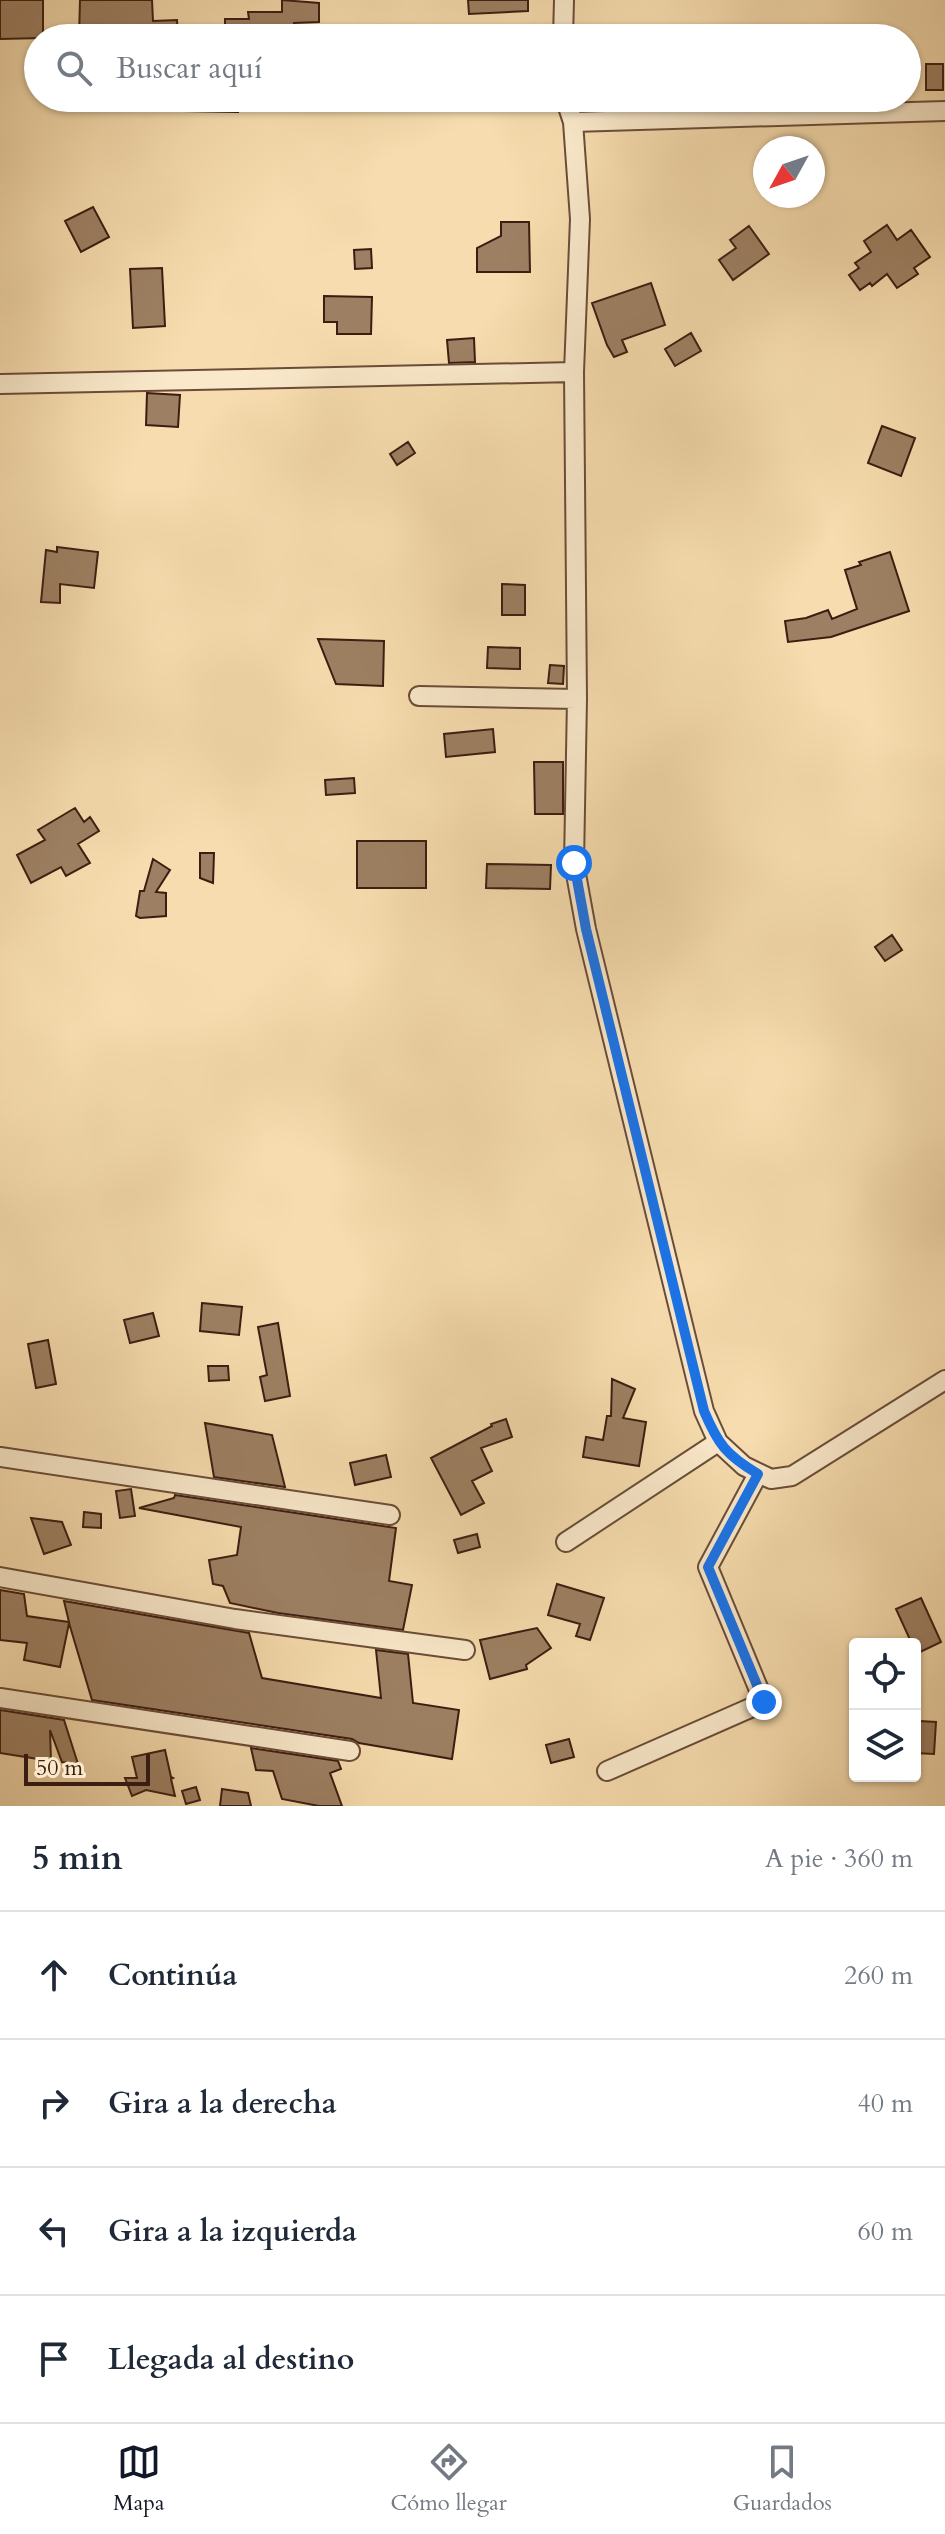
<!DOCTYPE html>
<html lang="es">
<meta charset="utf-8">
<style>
body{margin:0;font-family:Cardo,serif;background:#f6f6f7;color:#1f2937}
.controls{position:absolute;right:24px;bottom:24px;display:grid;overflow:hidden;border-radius:8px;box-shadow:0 2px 6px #0004}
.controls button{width:72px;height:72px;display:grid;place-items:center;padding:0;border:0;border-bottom:2px solid #e0e1e3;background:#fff;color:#1f2937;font:40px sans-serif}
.compass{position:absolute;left:753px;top:136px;width:72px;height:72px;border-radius:50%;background:#fff;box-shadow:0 2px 6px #0004;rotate:230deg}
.scale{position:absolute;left:24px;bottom:20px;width:126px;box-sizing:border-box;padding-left:8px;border:4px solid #3c1d11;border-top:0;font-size:22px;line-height:28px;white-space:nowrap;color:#3c1d11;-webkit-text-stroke:6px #f9e8ca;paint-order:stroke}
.stop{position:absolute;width:24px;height:24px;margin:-18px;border:6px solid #1a73e8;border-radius:50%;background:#fff}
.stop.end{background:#1a73e8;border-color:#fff;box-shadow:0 2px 8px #0008}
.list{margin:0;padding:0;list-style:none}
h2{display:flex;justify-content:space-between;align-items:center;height:104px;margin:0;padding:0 32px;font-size:34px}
h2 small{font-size:26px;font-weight:400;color:#747a83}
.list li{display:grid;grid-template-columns:52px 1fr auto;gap:24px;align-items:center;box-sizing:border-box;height:128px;padding:0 32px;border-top:2px solid #e0e1e3}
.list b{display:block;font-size:30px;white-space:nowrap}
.list em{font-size:26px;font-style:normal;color:#747a83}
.icon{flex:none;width:44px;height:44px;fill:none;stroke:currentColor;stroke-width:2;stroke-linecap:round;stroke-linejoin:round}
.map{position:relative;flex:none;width:945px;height:1806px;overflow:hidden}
.search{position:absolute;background:#fff;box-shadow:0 2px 6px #0004;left:24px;right:24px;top:24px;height:88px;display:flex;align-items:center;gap:20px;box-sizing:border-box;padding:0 28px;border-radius:44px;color:#747a83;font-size:30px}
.sheet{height:616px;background:#fff}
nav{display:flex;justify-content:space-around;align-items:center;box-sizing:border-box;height:112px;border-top:2px solid #e0e1e3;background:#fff;font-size:22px;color:#747a83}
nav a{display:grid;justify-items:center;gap:4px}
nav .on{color:#111827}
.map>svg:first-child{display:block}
.building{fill:#9d8063;stroke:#3c1d11;stroke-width:2}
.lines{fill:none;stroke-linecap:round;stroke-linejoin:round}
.minor-casing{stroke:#6a4d38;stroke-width:22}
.minor{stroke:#f9e8ca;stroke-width:18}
.route{stroke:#1a73e8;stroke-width:10}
</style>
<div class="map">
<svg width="945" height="1806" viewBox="0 0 945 1806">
<rect width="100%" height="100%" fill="#f6dcae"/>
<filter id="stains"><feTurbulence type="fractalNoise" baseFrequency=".0025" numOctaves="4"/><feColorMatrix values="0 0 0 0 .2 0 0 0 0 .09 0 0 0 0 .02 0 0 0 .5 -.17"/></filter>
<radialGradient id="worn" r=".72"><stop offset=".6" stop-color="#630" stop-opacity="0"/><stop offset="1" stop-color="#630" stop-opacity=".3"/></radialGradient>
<path class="building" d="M 0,0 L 43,0 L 43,38 L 0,39 Z
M 80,0 L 152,0 L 153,21 L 177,20 L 178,38 L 79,38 Z
M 282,0 L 319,3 L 319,22 L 294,23 L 294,38 L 225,38 L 225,19 L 249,19 L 248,12 L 282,12 Z
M 468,0 L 528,0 L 528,11 L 469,14 Z
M 926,64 L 943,64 L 943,90 L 926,90 Z
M 184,98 L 237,98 L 238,112 L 183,111 Z
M 93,207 L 109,237 L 81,252 L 65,221 Z
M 501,222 L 529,222 L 530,272 L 477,272 L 477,248 L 501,236 Z
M 887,225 L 897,240 L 911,230 L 930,257 L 914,268 L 918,274 L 897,288 L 887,274 L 872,286 L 870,283 L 860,290 L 849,275 L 859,268 L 855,263 L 871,252 L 864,241 Z
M 749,226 L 769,254 L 733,280 L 719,260 L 736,248 L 730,240 Z
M 371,249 L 372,268 L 355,269 L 354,250 Z
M 162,268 L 165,326 L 133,328 L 130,269 Z
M 651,283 L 665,325 L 622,340 L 627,352 L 614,357 L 607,345 L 592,303 Z
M 324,296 L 372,297 L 371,334 L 337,334 L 337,322 L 324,322 Z
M 691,333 L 701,351 L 675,366 L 665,349 Z
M 474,338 L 475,362 L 449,363 L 447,340 Z
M 147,393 L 180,395 L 178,427 L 146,425 Z
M 882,426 L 915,438 L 901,476 L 868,463 Z
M 408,442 L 415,453 L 397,465 L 390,454 Z
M 57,547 L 98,552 L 94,588 L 60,584 L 60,603 L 41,602 L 46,550 L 57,552 Z
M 890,552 L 909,611 L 831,637 L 788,642 L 785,621 L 806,618 L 828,610 L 832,619 L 857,609 L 845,570 L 861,565 L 859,562 Z
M 502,584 L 525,585 L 525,615 L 502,615 Z
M 318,639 L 384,641 L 383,686 L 336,684 Z
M 488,647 L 520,648 L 520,669 L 487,668 Z
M 550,665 L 564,666 L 563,684 L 548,683 Z
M 493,729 L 495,752 L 446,757 L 444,734 Z
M 534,762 L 563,762 L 563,814 L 535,814 Z
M 354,778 L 355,793 L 326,795 L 325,780 Z
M 75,808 L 84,822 L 90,817 L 99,831 L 78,844 L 90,863 L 66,876 L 61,867 L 31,883 L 17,855 L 45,840 L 38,830 Z
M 357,841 L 426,841 L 426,888 L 357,888 Z
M 200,853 L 214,853 L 213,883 L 200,878 Z
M 153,859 L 170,870 L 156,892 L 166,893 L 166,916 L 140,918 L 136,916 L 140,891 L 144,891 Z
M 487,864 L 551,865 L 550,889 L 486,888 Z
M 892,935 L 902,950 L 885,961 L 875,947 Z
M 202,1303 L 242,1307 L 239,1335 L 200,1331 Z
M 153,1313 L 159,1336 L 130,1343 L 124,1320 Z
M 278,1323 L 290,1396 L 265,1401 L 260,1377 L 267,1375 L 258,1327 Z
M 48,1340 L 56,1384 L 36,1388 L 28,1344 Z
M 208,1366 L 228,1366 L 229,1380 L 209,1381 Z
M 612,1379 L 635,1389 L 623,1418 L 646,1422 L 639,1466 L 583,1457 L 586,1437 L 603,1440 L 607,1416 L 611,1416 Z
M 506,1419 L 512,1437 L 481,1448 L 492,1471 L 472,1481 L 484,1503 L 461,1515 L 431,1458 L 492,1426 L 491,1424 Z
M 205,1423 L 272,1435 L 285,1487 L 214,1477 Z
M 386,1455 L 391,1477 L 355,1485 L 350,1463 Z
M 131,1489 L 135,1516 L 120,1518 L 116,1491 Z
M 175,1495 L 396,1528 L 389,1581 L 412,1585 L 403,1630 L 278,1613 L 230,1603 L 223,1586 L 213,1584 L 209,1560 L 237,1555 L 241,1527 L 139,1508 L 174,1498 Z
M 84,1512 L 101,1514 L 101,1528 L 83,1527 Z
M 31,1518 L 62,1522 L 71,1545 L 44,1554 Z
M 477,1534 L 480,1547 L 458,1553 L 454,1540 Z
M 557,1584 L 604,1598 L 590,1640 L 576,1636 L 580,1624 L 548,1615 Z
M 0,1590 L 24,1594 L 27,1616 L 69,1622 L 64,1601 L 249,1633 L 262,1678 L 381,1698 L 376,1650 L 408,1654 L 413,1703 L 459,1710 L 452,1759 L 359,1743 L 352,1739 L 92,1700 L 69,1623 L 60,1667 L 24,1660 L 27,1643 L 0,1640 Z
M 921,1598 L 941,1642 L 916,1654 L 915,1644 L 912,1644 L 896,1609 Z
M 537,1628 L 551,1648 L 526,1665 L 527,1669 L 490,1679 L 480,1640 Z
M 0,1710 L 64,1720 L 78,1764 L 62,1762 L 50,1730 L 51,1761 L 0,1753 Z
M 919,1721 L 936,1722 L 934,1754 L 915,1753 Z
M 569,1739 L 574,1757 L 551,1763 L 546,1745 Z
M 251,1748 L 338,1761 L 341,1769 L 330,1773 L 342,1806 L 319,1806 L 282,1799 L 273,1771 L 256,1770 Z
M 165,1750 L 171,1777 L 173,1778 L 171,1779 L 175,1796 L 146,1790 L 132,1796 L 125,1778 L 137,1778 L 132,1757 Z
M 196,1787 L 200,1800 L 186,1804 L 182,1791 Z
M 222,1789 L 248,1793 L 251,1806 L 220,1806 Z"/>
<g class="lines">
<defs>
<path id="minor" d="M 563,38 L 564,0
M 565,98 L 573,122 L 580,219 L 574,372 L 577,699 L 574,863 L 586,929 L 704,1411 L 718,1442 L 744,1466 L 771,1479 L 792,1476 L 945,1380
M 573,122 L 945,111
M 0,384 L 574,372
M 419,696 L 577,699
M 0,1457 L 390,1515
M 566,1542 L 718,1442
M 0,1577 L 235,1619 L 465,1650
M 0,1698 L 350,1751
M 607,1771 L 764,1702 L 708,1567 L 758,1474"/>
</defs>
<use href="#minor" class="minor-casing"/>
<use href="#minor" class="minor"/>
</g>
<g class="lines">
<path class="route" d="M 574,863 L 586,929 L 704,1411 C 718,1444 726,1455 758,1474 L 708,1567 L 764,1702"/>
</g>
<rect width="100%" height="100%" filter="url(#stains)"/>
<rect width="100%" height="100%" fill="url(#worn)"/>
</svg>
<div class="controls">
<button><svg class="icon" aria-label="locate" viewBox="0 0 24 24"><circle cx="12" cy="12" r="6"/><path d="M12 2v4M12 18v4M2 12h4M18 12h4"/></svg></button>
<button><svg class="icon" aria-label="layers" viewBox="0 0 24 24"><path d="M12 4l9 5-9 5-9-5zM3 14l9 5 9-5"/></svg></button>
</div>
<svg class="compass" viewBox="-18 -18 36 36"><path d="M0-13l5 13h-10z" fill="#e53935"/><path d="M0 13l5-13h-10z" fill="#747a83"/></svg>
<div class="scale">50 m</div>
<div class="stop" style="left:574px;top:863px"></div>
<div class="stop end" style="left:764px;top:1702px"></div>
<div class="search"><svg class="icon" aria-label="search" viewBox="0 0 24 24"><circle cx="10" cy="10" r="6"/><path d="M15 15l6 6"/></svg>Buscar aquí</div>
</div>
<section class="sheet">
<h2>5 min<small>A pie · 360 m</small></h2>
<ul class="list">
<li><svg class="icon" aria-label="ahead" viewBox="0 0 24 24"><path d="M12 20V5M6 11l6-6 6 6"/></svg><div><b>Continúa</b></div><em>260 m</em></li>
<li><svg class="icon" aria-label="right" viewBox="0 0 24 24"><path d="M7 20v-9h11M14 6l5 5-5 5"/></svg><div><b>Gira a la derecha</b></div><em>40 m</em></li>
<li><svg class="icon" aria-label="left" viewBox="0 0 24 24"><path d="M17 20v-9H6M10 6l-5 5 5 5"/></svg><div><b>Gira a la izquierda</b></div><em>60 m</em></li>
<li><svg class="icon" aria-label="arrive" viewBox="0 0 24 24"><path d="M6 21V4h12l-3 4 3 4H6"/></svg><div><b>Llegada al destino</b></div></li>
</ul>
</section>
<nav>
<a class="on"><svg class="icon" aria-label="map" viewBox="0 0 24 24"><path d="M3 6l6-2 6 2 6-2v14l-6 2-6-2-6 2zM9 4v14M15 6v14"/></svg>Mapa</a>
<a><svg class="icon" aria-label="directions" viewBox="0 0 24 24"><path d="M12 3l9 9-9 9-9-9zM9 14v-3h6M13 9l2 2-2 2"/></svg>Cómo llegar</a>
<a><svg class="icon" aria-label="saved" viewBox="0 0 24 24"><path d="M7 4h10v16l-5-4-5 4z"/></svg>Guardados</a>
</nav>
